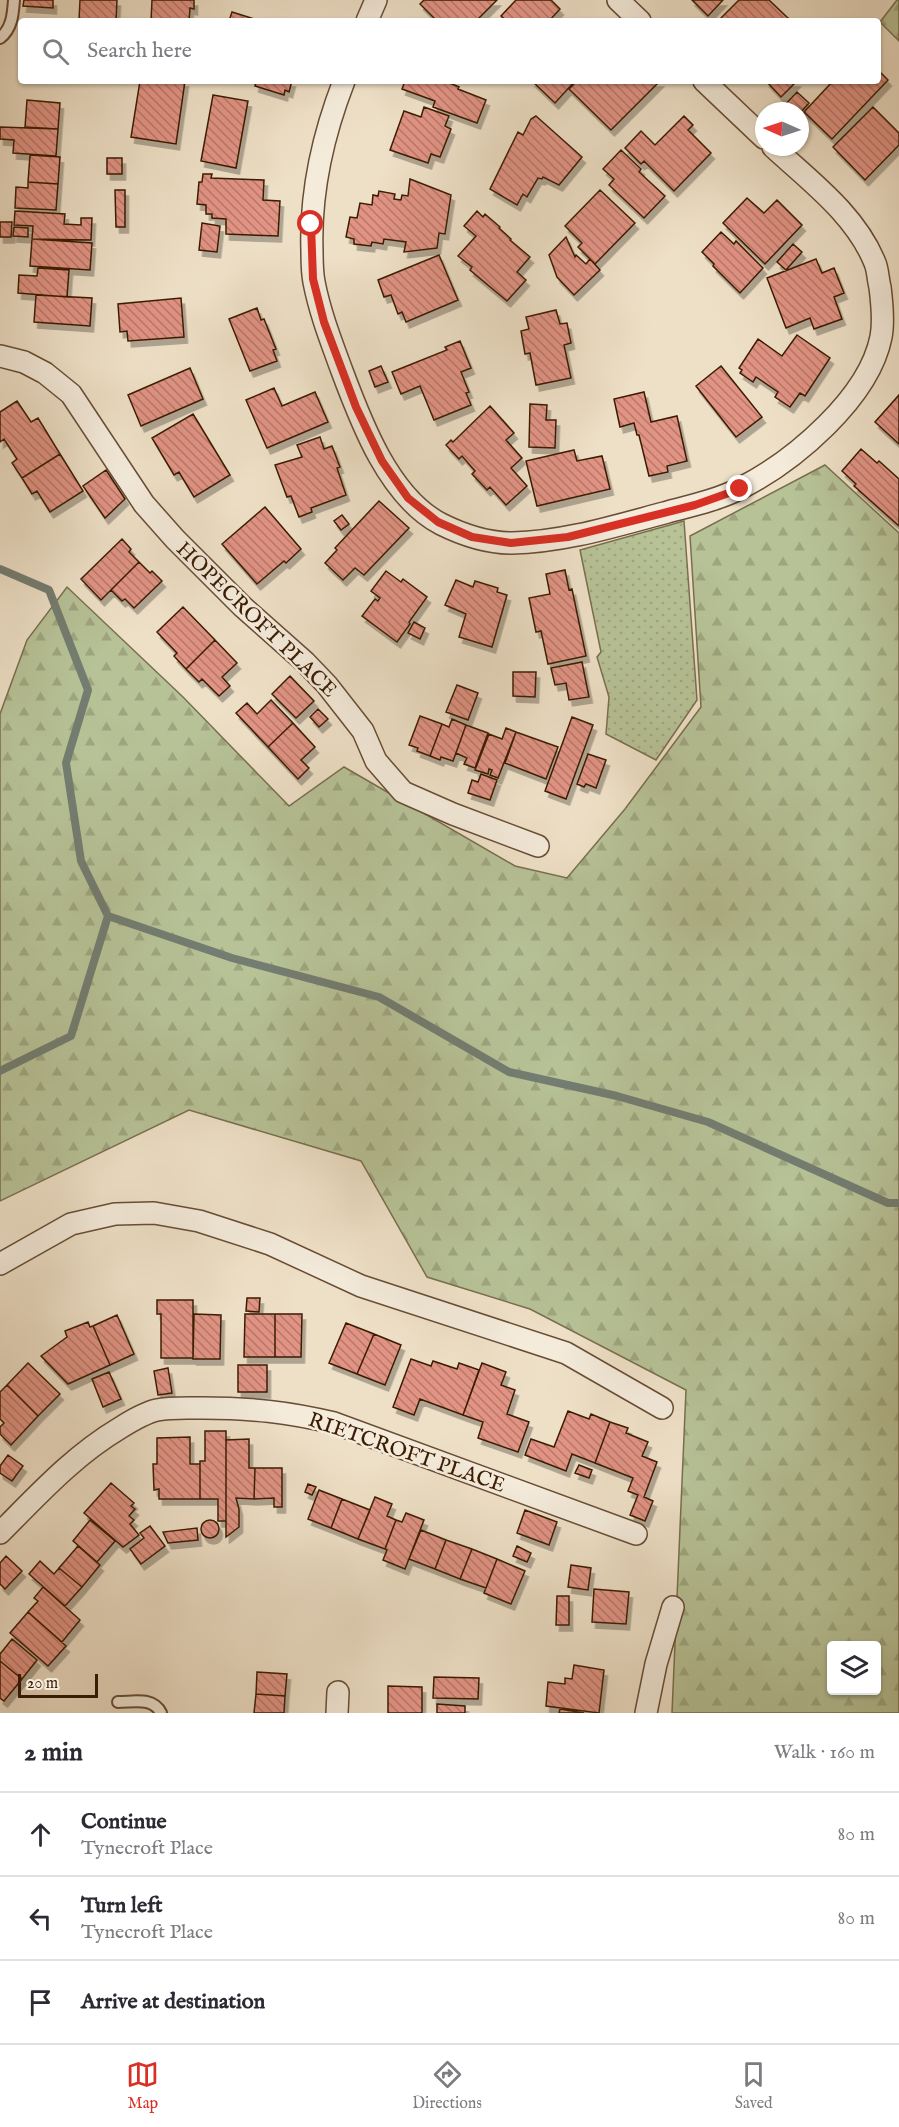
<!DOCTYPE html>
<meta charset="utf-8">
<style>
body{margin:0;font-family:"IM FELL English",serif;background:#f7f7f7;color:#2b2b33}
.controls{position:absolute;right:18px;bottom:18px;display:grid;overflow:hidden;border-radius:6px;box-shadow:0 2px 4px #0004}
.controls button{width:54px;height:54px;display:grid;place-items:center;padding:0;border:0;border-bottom:2px solid #e1e1e2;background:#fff;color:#2b2b33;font:30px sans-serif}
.compass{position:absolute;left:755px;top:102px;width:54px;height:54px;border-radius:50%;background:#fff;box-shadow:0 2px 4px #0004;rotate:273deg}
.scale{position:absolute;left:18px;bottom:15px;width:80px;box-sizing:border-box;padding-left:6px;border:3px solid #3b1c04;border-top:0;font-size:16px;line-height:21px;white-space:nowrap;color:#3b1c04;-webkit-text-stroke:4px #f4ebdb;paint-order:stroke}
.stop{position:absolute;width:18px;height:18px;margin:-14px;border:4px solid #d93025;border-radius:50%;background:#fff}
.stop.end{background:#d93025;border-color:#fff;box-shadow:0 2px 6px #0008}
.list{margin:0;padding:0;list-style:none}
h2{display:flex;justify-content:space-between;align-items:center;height:78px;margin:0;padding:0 24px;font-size:26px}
h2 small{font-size:20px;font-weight:400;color:#7c7c81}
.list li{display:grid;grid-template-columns:39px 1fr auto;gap:18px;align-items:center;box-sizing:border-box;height:84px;padding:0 24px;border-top:2px solid #e1e1e2}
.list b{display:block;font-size:22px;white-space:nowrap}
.list p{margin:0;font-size:20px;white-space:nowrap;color:#7c7c81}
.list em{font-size:20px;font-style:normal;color:#7c7c81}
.icon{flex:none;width:33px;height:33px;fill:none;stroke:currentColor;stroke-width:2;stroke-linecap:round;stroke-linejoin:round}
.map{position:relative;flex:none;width:899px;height:1713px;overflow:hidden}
.search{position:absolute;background:#fff;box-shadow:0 2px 4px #0004;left:18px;right:18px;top:18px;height:66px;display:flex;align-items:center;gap:15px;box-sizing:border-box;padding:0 21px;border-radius:6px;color:#7c7c81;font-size:22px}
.sheet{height:330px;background:#fff}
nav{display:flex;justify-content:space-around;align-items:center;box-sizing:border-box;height:84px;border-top:2px solid #e1e1e2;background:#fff;font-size:16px;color:#7c7c81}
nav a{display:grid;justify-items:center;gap:3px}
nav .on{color:#d93025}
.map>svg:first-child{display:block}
.grass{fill:url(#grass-dots);stroke:#796f4e;stroke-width:1.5}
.forest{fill:url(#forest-firs);stroke:#796f4e;stroke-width:1.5;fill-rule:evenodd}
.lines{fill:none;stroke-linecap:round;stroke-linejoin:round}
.stream{stroke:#737d71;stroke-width:8}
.building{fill:url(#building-back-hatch);stroke:#3b1c04;stroke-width:1.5;filter:url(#shadow)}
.service-casing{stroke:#684d35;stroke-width:14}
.minor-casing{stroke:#684d35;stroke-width:24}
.service{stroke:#f4ebdb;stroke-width:10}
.minor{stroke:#f4ebdb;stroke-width:21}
.route{stroke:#d93025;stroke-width:8}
.labels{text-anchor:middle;stroke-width:5;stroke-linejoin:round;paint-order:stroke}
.street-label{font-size:21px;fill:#3b1c04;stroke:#f4ebdb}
</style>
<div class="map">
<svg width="899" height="1713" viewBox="0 0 899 1713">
<defs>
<pattern id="grass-dots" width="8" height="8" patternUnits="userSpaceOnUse" patternTransform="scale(1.5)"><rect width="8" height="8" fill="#b7c297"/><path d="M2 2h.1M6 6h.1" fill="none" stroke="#9ea680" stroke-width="1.8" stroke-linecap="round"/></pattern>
<pattern id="forest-firs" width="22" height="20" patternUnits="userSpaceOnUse" patternTransform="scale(1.5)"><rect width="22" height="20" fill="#b7c297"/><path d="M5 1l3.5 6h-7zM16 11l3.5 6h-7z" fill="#9ea680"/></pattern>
<pattern id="building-back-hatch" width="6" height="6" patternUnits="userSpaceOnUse" patternTransform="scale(1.5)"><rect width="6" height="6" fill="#e19384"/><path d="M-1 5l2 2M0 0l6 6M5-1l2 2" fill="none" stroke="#b8776a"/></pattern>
<filter id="shadow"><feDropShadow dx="3.5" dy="6" stdDeviation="0" flood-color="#0004"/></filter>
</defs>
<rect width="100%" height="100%" fill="#eee0c7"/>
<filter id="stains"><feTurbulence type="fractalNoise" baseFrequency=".00333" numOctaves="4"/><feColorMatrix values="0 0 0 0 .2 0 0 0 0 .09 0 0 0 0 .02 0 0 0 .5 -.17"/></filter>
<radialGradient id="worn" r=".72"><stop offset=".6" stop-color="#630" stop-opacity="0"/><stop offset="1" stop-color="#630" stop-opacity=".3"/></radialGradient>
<path class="grass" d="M 684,521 L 697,700 L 656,760 L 606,734 L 609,697 L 597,657 L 601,652 L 580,550 Z"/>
<path class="forest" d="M 897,0 L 899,0 L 899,41 L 880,22 Z
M 825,465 L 899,533 L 899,1713 L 672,1713 L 686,1390 L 530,1309 L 427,1277 L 361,1161 L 189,1110 L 0,1201 L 0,714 L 27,640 L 67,587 L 183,697 L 289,806 L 344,767 L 515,866 L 567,878 L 625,809 L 701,707 L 690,536 ZM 832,1646 L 876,1646 L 876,1690 L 832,1690 Z"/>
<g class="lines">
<path class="stream" d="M 0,569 L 49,590 L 88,690 L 66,763 L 81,861 L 108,916
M 0,1071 L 71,1036 L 108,916 L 232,958 L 379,997 L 509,1072 L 617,1096 L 708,1122 L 888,1203 L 899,1203"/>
</g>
<path class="building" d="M 24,0 L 53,0 L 53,8 L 23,6 Z
M 80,0 L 117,0 L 116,21 L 79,20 Z
M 152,0 L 194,0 L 194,9 L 190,8 L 189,21 L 151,21 Z
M 424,0 L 497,0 L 476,21 L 437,21 L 420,4 Z
M 516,0 L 551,0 L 560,9 L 549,21 L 506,21 L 501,16 Z
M 692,0 L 723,0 L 708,16 Z
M 739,0 L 769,0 L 789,19 L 787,21 L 718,21 Z
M 232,12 L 248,17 L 261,21 L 229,21 Z
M 878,70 L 888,80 L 832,139 L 804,112 L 833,81 L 878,81 Z
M 140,81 L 185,81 L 176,144 L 131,137 Z
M 256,81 L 292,81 L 289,92 L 285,90 L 284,95 L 255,86 Z
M 405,81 L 445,81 L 459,87 L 458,89 L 486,100 L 477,123 L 433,107 L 435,101 L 402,89 Z
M 532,81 L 575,81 L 555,103 Z
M 577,81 L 660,81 L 611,130 L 569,89 Z
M 766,81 L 797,81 L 781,97 Z
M 797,92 L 809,103 L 800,113 L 800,111 L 779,111 Z
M 213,95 L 248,101 L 236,168 L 201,161 Z
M 27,100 L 60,103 L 58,129 L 25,127 Z
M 424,107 L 449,116 L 445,126 L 451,129 L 440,157 L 431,154 L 428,163 L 390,150 L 404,111 L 421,117 Z
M 873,107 L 899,133 L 899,145 L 865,180 L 833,147 Z
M 536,116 L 582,157 L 559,185 L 543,177 L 542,179 L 538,178 L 527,197 L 523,194 L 517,205 L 490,189 L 518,132 L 523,135 L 531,119 Z
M 684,116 L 693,125 L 688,130 L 711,153 L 674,191 L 644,161 L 641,164 L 625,148 L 641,131 L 655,145 Z
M 0,127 L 58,129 L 56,156 L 13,153 L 14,140 L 0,139 Z
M 621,150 L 641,169 L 639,172 L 665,196 L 644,218 L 609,185 L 614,179 L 603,169 Z
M 30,155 L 60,157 L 58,184 L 28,182 Z
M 107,158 L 122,158 L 122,174 L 107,174 Z
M 203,174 L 212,174 L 211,178 L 264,180 L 263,200 L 280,201 L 278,236 L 226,234 L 226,219 L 212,218 L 212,214 L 206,214 L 206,205 L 197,204 L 199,182 L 202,182 Z
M 410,179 L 451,195 L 445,234 L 439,233 L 437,248 L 404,252 L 406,242 L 384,239 L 383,244 L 372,242 L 371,246 L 354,244 L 354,239 L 346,237 L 350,217 L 357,218 L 360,203 L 372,205 L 373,195 L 378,196 L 379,191 L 395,194 L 394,199 L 401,200 L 402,195 L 408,196 Z
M 28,182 L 58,184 L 56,210 L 15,208 L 16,187 L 28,188 Z
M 115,190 L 125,190 L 125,227 L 116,227 Z
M 600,190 L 635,223 L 595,264 L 578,247 L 582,243 L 565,226 Z
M 747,198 L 764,213 L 777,200 L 802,225 L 765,264 L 723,223 Z
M 15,211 L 65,214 L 64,224 L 81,225 L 81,218 L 92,218 L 91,240 L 32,239 L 33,226 L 14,225 Z
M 477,211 L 483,217 L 485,214 L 500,227 L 499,228 L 511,239 L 510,240 L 530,257 L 517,272 L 526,280 L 507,301 L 470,270 L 472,267 L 458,256 L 476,236 L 464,226 Z
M 0,222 L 12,222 L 11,237 L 0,237 Z
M 202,223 L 220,226 L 217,252 L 199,250 Z
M 14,227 L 28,228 L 28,237 L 13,236 Z
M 721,232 L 734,244 L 736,241 L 763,268 L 740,293 L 713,266 L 714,264 L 702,252 Z
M 566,237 L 575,257 L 576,255 L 586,264 L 590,259 L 600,270 L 574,295 L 557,277 L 549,255 Z
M 32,239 L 92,243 L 90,270 L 30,266 Z
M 793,244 L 802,252 L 786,270 L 777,262 Z
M 439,255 L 458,300 L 406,322 L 402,312 L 398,314 L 391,295 L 384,297 L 378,280 Z
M 816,259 L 822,273 L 834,268 L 844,293 L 834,297 L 842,319 L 814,329 L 810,318 L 786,328 L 767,278 Z
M 38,268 L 69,270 L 67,297 L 18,293 L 19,275 L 37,276 Z
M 36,295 L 92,298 L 90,326 L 34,322 Z
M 181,298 L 184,337 L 128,341 L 127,331 L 120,332 L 118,304 Z
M 257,308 L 261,320 L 264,319 L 276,349 L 273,350 L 277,361 L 250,371 L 229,319 Z
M 556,310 L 560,324 L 567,323 L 571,343 L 564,345 L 571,378 L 536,385 L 530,353 L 525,354 L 521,331 L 529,329 L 526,317 Z
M 797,335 L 830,358 L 805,396 L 800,393 L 790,407 L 775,397 L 778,392 L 756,377 L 753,382 L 740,373 L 742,370 L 739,368 L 758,339 L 782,356 Z
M 460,341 L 471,368 L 461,372 L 469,392 L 466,393 L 471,405 L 434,420 L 420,386 L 401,394 L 392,372 L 447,350 L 445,347 Z
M 381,366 L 388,382 L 375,387 L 369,371 Z
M 721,366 L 762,417 L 736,437 L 696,386 Z
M 190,368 L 203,399 L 141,426 L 128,395 Z
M 274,388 L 282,406 L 315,392 L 328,422 L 267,448 L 246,400 Z
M 644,392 L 651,422 L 677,416 L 687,461 L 667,466 L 668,472 L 649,476 L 639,435 L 637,435 L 634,423 L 620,427 L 614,399 Z
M 899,395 L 899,444 L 875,422 Z
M 17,401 L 31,422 L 38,418 L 60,454 L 22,478 L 12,463 L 17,459 L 4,439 L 0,442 L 0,412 Z
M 530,404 L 547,405 L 546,420 L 556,420 L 555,448 L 529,447 Z
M 490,406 L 514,433 L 506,440 L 522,458 L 511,468 L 527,486 L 506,505 L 490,487 L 487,490 L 472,474 L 475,471 L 462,456 L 459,459 L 446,445 L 451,440 L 453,442 Z
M 193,414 L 230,475 L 194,497 L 179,472 L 174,475 L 152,438 Z
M 320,437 L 324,449 L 332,446 L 340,467 L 337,468 L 346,495 L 311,508 L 312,512 L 299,517 L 291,496 L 287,497 L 275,465 L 302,457 L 297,445 Z
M 861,449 L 877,463 L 879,461 L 899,479 L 899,526 L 854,486 L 856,484 L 842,471 Z
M 574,450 L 577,461 L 602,456 L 610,489 L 537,506 L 526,461 Z
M 60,454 L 83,491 L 50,512 L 37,491 L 32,494 L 22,478 Z
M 106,470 L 125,499 L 105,518 L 83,486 Z
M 379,501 L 409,528 L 364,575 L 355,568 L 343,580 L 325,563 L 337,550 L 335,548 Z
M 265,507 L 301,549 L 286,563 L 284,561 L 257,584 L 222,544 Z
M 342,515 L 349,524 L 341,530 L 334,521 Z
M 122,539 L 131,549 L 129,552 L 139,562 L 101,600 L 81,579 Z
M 139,562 L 150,573 L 152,571 L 162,581 L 134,608 L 125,599 L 122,601 L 111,590 Z
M 565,570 L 569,590 L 572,589 L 586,656 L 548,664 L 541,631 L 536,632 L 529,598 L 550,594 L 546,574 Z
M 386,571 L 401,582 L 403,579 L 427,597 L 409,622 L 410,624 L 397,642 L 362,616 L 375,599 L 378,601 L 380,598 L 371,591 Z
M 456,580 L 473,587 L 475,581 L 498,588 L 497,592 L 507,595 L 492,647 L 459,637 L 466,614 L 445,605 Z
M 183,607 L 215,640 L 186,669 L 174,656 L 177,653 L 157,632 Z
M 414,622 L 425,628 L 420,639 L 408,633 Z
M 215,640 L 237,663 L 222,677 L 230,686 L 219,696 L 202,679 L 199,682 L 186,669 Z
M 582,662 L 589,697 L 569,700 L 566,683 L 555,685 L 551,668 Z
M 513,672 L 536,672 L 535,697 L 513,696 Z
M 290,676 L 314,701 L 296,718 L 272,694 Z
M 457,685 L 478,693 L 468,720 L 446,712 Z
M 271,700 L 293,723 L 268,747 L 236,713 L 247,703 L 257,714 Z
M 318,709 L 328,719 L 319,727 L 310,717 Z
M 420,716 L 442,724 L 430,756 L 417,751 L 418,748 L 409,745 Z
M 572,717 L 593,725 L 566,799 L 545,791 Z
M 452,719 L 466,725 L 453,761 L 441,757 L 440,760 L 430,756 L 442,724 L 449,727 Z
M 293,723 L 315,747 L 301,760 L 309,768 L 298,779 L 268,747 Z
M 466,725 L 488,733 L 475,768 L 464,764 L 467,758 L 456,753 Z
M 506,728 L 516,732 L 498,778 L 490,775 L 492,770 L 489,769 L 488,774 L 475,770 L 489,734 L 502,739 Z
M 516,732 L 558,747 L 546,779 L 505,763 Z
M 588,754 L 606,760 L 596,788 L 586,784 L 584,787 L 577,784 Z
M 481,774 L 497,780 L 490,800 L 468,793 L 472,780 L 478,782 Z
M 247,1298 L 260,1298 L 259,1312 L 246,1311 Z
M 157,1300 L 193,1300 L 193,1358 L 161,1358 L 161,1314 L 157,1314 Z
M 194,1314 L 221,1315 L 220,1359 L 193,1359 Z
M 245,1314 L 275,1314 L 275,1357 L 244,1357 Z
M 275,1314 L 302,1314 L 301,1357 L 275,1357 Z
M 117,1315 L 134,1354 L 110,1365 L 93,1326 Z
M 88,1322 L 90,1327 L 93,1326 L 110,1365 L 68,1384 L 41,1356 L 67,1337 L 65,1331 Z
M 346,1323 L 374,1334 L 357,1374 L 329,1363 Z
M 374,1334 L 401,1345 L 385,1385 L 357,1374 Z
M 411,1359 L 431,1366 L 433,1361 L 457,1369 L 459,1363 L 479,1370 L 463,1415 L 420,1399 L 414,1415 L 393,1407 Z
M 28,1363 L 60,1394 L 38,1416 L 7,1385 Z
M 482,1363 L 506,1372 L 501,1385 L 515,1390 L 507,1414 L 529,1422 L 518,1452 L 478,1438 L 483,1422 L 463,1415 Z
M 238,1365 L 267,1365 L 267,1392 L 238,1392 Z
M 168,1368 L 172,1393 L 158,1395 L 154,1371 Z
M 109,1372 L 121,1399 L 103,1407 L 92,1379 Z
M 7,1385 L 38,1416 L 11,1445 L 0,1434 L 0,1427 L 4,1423 L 0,1419 L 0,1392 Z
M 568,1411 L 589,1419 L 591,1414 L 610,1422 L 595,1463 L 572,1454 L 566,1471 L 525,1455 L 531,1439 L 554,1447 Z
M 610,1422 L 628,1428 L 626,1433 L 648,1442 L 642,1456 L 657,1462 L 644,1497 L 653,1501 L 645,1521 L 630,1515 L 638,1495 L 628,1491 L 633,1478 L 595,1463 Z
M 205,1431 L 226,1431 L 226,1521 L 218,1521 L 218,1499 L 200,1499 L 200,1461 L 205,1461 Z
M 190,1437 L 190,1464 L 200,1464 L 200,1499 L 159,1499 L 159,1489 L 154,1490 L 153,1464 L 157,1464 L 157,1438 Z
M 249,1439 L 249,1468 L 255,1468 L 254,1499 L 236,1498 L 239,1509 L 239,1527 L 226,1537 L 226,1440 Z
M 8,1455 L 23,1466 L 12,1481 L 0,1473 L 0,1466 Z
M 579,1465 L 592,1470 L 589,1478 L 575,1473 Z
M 255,1468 L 282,1468 L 282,1507 L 274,1507 L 274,1498 L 254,1499 Z
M 111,1483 L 134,1503 L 131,1506 L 135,1509 L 129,1516 L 134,1520 L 130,1524 L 139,1535 L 123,1547 L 84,1513 Z
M 308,1484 L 316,1487 L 312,1495 L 305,1492 Z
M 319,1490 L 342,1499 L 331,1528 L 308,1519 Z
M 375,1497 L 392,1504 L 387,1516 L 396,1520 L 385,1549 L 358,1539 Z
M 342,1499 L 370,1510 L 358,1539 L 331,1528 Z
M 525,1510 L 557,1522 L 549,1545 L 517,1533 Z
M 406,1513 L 424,1520 L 405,1569 L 383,1560 L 387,1550 L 385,1549 L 396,1520 L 402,1522 Z
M201 1529a9 9 0 1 1 18 0a9 9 0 1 1-18 0Z
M 90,1520 L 115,1541 L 97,1562 L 73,1541 Z
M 150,1526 L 165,1546 L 141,1564 L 130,1549 L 144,1538 L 140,1533 Z
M 197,1528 L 198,1540 L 168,1543 L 163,1532 Z
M 421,1530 L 446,1540 L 435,1569 L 409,1559 Z
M 446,1540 L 472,1549 L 460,1579 L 435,1569 Z
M 78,1546 L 100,1565 L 82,1587 L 59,1568 Z
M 517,1546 L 531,1553 L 527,1562 L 513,1556 Z
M 472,1549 L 497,1559 L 486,1588 L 460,1579 Z
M 6,1556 L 22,1571 L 5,1589 L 0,1584 L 0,1563 Z
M 497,1559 L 525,1571 L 511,1604 L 484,1593 Z
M 40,1561 L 54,1574 L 59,1568 L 82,1587 L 65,1606 L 29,1574 Z
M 571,1565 L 591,1568 L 588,1590 L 568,1587 Z
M 43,1587 L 80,1620 L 62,1642 L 28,1612 L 38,1601 L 34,1598 Z
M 594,1589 L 629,1592 L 626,1624 L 592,1622 Z
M 557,1596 L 569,1596 L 569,1625 L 556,1625 Z
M 28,1612 L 66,1646 L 48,1666 L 10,1633 Z
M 12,1639 L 37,1660 L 22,1679 L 0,1661 L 0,1654 Z
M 0,1661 L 22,1679 L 4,1701 L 0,1698 Z
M 574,1665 L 604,1670 L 599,1713 L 546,1706 L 548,1682 L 565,1684 L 565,1678 L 572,1679 Z
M 257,1672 L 287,1674 L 285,1696 L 256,1694 Z
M 434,1677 L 479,1678 L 478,1699 L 433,1698 Z
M 388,1686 L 422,1687 L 422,1713 L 388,1713 Z
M 256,1694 L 285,1696 L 284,1713 L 254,1713 Z
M 437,1704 L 465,1706 L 465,1713 L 437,1713 Z
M 560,1709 L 584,1713 L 559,1713 Z"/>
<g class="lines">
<defs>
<path id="service" d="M 0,38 C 12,29 13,14 14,0
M 118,1702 C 135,1702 153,1697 161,1713"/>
<path id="minor" d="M 618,0 L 640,21
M 367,21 L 376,0
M 344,81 C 323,135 310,193 312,251 C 312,261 312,272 314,282 C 320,313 331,341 342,371 C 361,422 389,497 441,524 C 463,535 487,543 512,543 C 564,542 615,526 664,513 C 690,506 718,500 741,488 C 794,461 869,398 881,337 C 884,322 882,303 880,287 C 878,280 878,270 875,263 C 856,215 810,181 773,147
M 704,81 L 764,138
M 0,356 L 24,362 L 45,373 L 71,394 L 144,504 L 175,539 L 243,607 L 305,662 L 327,685 L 363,731 L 376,761 L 403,792 L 453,814 L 538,846
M 0,1264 L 71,1224 L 115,1214 L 154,1213 L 199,1221 L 270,1244 L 361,1286 L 566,1353 L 662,1408
M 0,1533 C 38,1495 73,1456 120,1428 C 131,1421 144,1413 157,1410 C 171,1407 188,1408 203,1408 C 250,1408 288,1412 334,1423 L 636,1534
M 337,1713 L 338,1692
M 646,1713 L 656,1664 L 673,1607"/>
</defs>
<use href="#service" class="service-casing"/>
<use href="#minor" class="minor-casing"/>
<use href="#service" class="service"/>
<use href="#minor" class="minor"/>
</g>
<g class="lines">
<path class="route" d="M 311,224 L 313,279 L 324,322 L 356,407 L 382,461 L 408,498 L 438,522 L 472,537 L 511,543 L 568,537 L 695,505 L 740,489"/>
</g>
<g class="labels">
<g class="street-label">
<text transform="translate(257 619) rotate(44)" y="7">HOPECROFT PLACE</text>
<text transform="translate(407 1452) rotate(19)" y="7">RIETCROFT PLACE</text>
</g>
</g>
<rect width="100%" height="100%" filter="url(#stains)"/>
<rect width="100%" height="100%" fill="url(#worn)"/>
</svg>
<div class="controls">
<button><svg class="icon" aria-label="layers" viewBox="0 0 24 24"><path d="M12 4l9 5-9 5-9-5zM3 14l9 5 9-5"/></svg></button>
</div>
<svg class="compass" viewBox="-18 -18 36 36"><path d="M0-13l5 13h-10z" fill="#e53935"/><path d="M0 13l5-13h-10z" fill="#7c7c81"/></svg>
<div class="scale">20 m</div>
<div class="stop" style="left:311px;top:224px"></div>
<div class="stop end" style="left:740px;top:489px"></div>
<div class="search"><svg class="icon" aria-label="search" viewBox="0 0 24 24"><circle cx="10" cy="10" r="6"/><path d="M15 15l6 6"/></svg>Search here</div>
</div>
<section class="sheet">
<h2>2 min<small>Walk · 160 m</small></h2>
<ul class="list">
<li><svg class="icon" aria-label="ahead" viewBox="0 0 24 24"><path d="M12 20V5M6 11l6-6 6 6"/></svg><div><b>Continue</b><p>Tynecroft Place</p></div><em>80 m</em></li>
<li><svg class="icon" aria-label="left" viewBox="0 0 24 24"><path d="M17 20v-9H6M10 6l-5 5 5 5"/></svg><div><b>Turn left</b><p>Tynecroft Place</p></div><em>80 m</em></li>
<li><svg class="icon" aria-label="arrive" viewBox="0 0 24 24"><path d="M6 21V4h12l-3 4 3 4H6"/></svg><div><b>Arrive at destination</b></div></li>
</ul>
</section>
<nav>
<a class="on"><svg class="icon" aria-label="map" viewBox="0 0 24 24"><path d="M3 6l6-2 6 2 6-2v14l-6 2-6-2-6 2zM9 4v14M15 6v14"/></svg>Map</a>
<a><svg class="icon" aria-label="directions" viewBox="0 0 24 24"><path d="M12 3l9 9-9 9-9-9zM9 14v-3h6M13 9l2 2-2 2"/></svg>Directions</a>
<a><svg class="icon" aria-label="saved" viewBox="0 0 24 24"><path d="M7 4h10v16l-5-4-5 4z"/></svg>Saved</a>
</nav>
